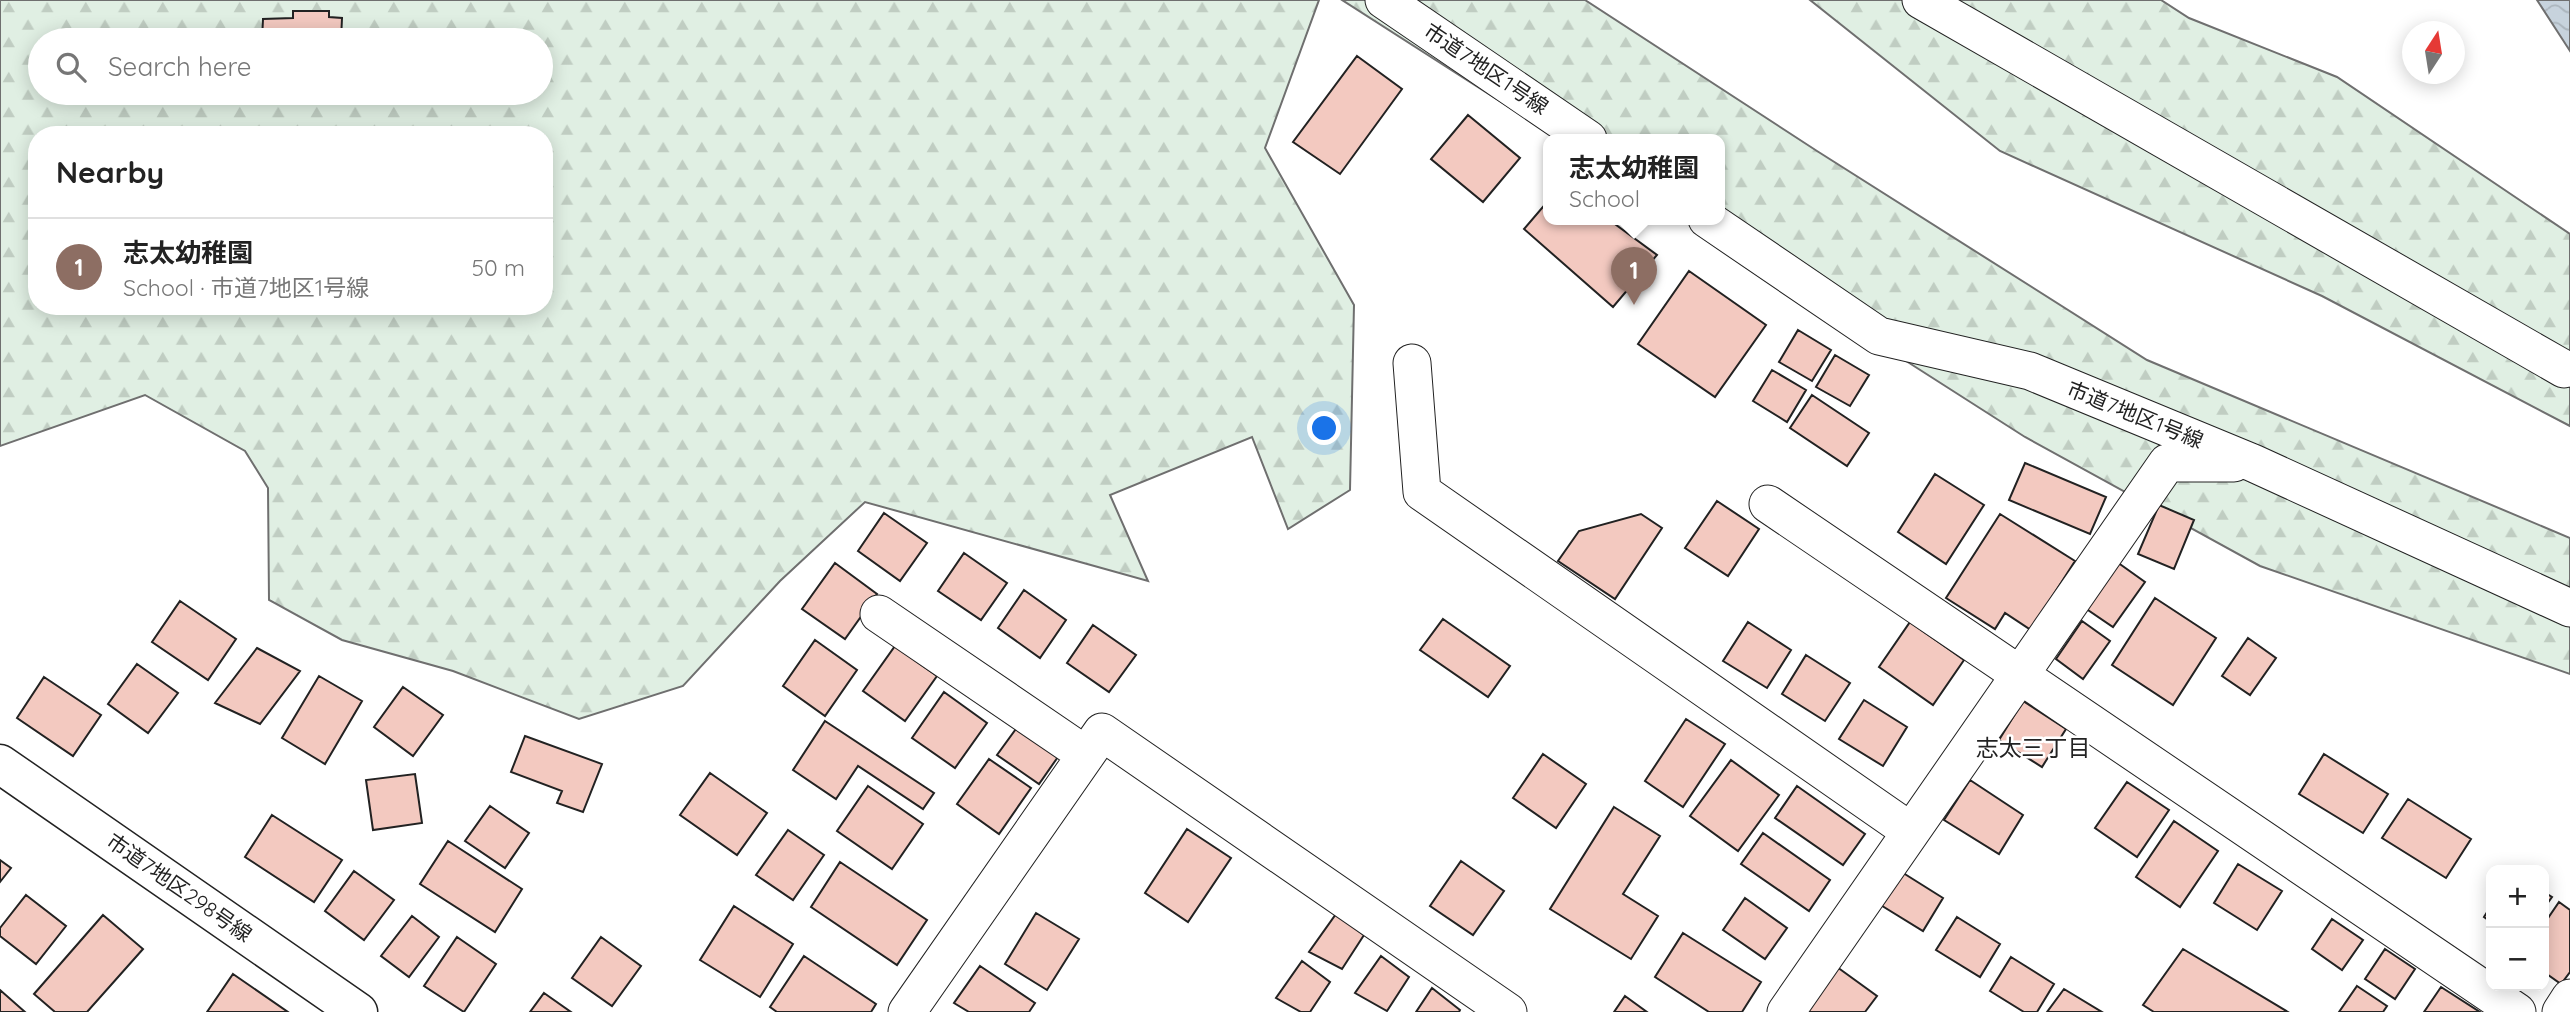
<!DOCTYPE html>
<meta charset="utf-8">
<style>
body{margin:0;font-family:Quicksand,"Noto Sans JP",sans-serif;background:#f6f6f6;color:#222}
.controls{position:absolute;right:21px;bottom:21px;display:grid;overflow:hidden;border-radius:14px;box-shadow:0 4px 18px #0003}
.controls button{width:63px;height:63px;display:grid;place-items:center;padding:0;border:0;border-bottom:2px solid #e0e0e0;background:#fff;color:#222;font:35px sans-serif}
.compass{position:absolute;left:2402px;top:21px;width:63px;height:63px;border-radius:50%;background:#fff;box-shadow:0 4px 18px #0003;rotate:12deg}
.you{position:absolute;left:1325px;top:429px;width:24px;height:24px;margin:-18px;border:5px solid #fff;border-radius:50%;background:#1a73e8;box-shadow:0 0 0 10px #1a73e833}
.badge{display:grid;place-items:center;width:46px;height:46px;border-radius:50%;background:#c62828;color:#fff;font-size:23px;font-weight:700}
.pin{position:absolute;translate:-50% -58px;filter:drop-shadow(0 2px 4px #0008)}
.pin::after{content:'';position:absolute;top:37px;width:24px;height:21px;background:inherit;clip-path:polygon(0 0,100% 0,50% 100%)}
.popup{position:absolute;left:1543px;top:134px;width:182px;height:91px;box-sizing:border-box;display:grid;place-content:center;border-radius:14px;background:#fff;filter:drop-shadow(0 2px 5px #0005);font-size:23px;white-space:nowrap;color:#767676}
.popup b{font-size:26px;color:#222}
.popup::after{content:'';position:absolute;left:50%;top:100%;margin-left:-14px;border:14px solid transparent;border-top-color:#fff}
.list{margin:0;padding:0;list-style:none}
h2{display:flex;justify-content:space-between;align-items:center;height:91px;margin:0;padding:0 28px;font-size:30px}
h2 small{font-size:23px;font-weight:400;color:#767676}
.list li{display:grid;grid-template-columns:46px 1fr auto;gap:21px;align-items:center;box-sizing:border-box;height:98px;padding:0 28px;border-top:2px solid #e0e0e0}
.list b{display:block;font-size:26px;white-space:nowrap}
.list p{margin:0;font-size:23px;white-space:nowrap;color:#767676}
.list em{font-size:23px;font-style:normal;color:#767676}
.icon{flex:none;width:38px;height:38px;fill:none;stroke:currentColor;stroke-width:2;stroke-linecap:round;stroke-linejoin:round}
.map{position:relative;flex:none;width:2570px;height:1012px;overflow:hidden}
.search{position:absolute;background:#fff;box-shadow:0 4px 18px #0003;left:28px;top:28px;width:525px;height:77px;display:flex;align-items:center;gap:18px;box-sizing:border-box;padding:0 24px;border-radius:38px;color:#767676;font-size:26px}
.panel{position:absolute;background:#fff;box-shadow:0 4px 18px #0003;left:28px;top:126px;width:525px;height:189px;border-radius:28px}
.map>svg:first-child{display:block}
.forest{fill:url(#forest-firs);stroke:#6f6f6f;stroke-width:2;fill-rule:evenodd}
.water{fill:url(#water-waves);stroke:#6f6f6f;stroke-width:2}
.building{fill:#f3c9c0;stroke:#222;stroke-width:2}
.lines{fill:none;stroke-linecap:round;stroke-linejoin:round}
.minor-casing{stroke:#222;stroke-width:39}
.tertiary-casing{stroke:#222;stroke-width:41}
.minor{stroke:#fff;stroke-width:37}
.tertiary{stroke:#fff;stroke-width:38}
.labels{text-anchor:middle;stroke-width:5;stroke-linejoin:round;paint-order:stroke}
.street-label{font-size:21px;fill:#222;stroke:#fff}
.neighbourhood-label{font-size:23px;fill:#222;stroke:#fff}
</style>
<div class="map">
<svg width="2570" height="1012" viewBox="0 0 2570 1012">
<defs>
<pattern id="forest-firs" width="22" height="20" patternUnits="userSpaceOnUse" patternTransform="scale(1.75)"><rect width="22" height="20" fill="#e0efe3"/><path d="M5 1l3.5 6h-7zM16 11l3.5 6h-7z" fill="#c0cdc2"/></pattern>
<pattern id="water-waves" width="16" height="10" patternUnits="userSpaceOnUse" patternTransform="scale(1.75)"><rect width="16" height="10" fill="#c7d3dd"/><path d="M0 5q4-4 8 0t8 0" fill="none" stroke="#abb5bd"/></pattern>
</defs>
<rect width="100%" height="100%" fill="#fff"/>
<path class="forest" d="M 0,0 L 1319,0 L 1265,148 L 1354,305 L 1350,490 L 1288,529 L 1252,437 L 1110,495 L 1148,581 L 865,502 L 780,581 L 683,686 L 579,719 L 453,671 L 342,640 L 269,600 L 268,488 L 245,451 L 145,395 L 0,446 ZM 40,40 L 541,40 L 541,93 L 40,93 ZM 37,135 L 544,135 L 544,306 L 37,306 Z
M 1342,0 L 1585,0 L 1817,151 L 2147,360 L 2570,538 L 2570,674 L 2260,566 L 2025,437 L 1684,219 L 1720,219 L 1720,139 L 1559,139 Z
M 1810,0 L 2161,0 L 2189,18 L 2337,77 L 2570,234 L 2570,426 L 2322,296 L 2000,151 Z"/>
<path class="water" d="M 2537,0 L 2570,0 L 2570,51 Z"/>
<path class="building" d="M 293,11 L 329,11 L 329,17 L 342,18 L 341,40 L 262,40 L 263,19 L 293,18 Z
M 1357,56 L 1402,89 L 1340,174 L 1293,142 Z
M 1468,115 L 1520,158 L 1483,202 L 1431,159 Z
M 1548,201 L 1548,219 L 1608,219 L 1657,255 L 1613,307 L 1524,229 Z
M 1689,271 L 1766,325 L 1715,397 L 1638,344 Z
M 1798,330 L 1831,350 L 1812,381 L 1779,362 Z
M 1835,355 L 1869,375 L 1850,406 L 1816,387 Z
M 1772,370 L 1806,390 L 1787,422 L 1753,401 Z
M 1812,395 L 1869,433 L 1847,466 L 1790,428 Z
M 2025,463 L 2106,497 L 2090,534 L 2009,500 Z
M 1935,474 L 1984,505 L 1946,564 L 1898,532 Z
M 1717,501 L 1759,529 L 1728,576 L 1685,548 Z
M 2159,505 L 2194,520 L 2174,569 L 2138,554 Z
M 884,513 L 927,543 L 900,581 L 858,551 Z
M 1641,514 L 1662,528 L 1615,599 L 1558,561 L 1579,531 Z
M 2000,514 L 2075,561 L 2031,630 L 2005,613 L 1995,629 L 1946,598 Z
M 964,553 L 1007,583 L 981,620 L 938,591 Z
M 2117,562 L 2145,582 L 2113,627 L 2085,608 Z
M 835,563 L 877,594 L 845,639 L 802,609 Z
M 1024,590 L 1066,620 L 1040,658 L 998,628 Z
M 2155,598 L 2216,638 L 2173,705 L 2112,665 Z
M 180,601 L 236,639 L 208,680 L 152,642 Z
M 1443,619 L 1510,666 L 1488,697 L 1420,650 Z
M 2082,621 L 2110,641 L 2083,679 L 2056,659 Z
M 1748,622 L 1791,650 L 1767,688 L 1723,661 Z
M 1910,622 L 1964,660 L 1933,705 L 1879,667 Z
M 1093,625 L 1136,655 L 1109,692 L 1067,663 Z
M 2248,638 L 2276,658 L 2250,695 L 2222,676 Z
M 815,640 L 857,670 L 825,716 L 783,686 Z
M 895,646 L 937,676 L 905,721 L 863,691 Z
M 257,648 L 300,671 L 260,724 L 215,703 Z
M 1806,655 L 1850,683 L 1825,721 L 1782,694 Z
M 137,664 L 178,693 L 148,733 L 108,704 Z
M 319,676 L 362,701 L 325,764 L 282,738 Z
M 44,677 L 101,715 L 73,756 L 17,718 Z
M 403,687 L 443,715 L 413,756 L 374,727 Z
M 944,692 L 987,723 L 955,768 L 912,738 Z
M 1864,700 L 1907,727 L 1883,766 L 1839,739 Z
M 2023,701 L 2066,729 L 2042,767 L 1999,740 Z
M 1686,719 L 1725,744 L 1683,807 L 1645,781 Z
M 825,721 L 934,793 L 923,809 L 858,766 L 836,799 L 793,770 Z
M 1018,726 L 1060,754 L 1039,784 L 997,755 Z
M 525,736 L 602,764 L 583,812 L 557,803 L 562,791 L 511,772 Z
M 1543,754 L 1586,784 L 1556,828 L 1513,798 Z
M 2324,754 L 2388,794 L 2363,833 L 2299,794 Z
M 989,759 L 1031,788 L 999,834 L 957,804 Z
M 1731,760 L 1779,795 L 1738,851 L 1690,816 Z
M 710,773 L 767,813 L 737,855 L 680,815 Z
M 415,774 L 422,823 L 373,830 L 366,780 Z
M 1970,780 L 2023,815 L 1999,854 L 1944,820 Z
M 2127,782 L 2169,810 L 2137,857 L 2095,828 Z
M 868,786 L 923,824 L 892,869 L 837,831 Z
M 1797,786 L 1865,834 L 1843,865 L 1775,818 Z
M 2408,799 L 2471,839 L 2446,878 L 2382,838 Z
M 490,806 L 529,833 L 505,868 L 465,841 Z
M 1614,807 L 1660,836 L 1623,894 L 1658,916 L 1631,959 L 1550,909 Z
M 272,815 L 342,860 L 314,902 L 245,857 Z
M 2174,821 L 2218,851 L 2180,907 L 2136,877 Z
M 1187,829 L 1231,858 L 1188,922 L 1145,893 Z
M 788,830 L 824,855 L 793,900 L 756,875 Z
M 1763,833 L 1830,880 L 1809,911 L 1741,864 Z
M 448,841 L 522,889 L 495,932 L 420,884 Z
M 0,860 L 11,868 L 0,882 Z
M 1461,861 L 1504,891 L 1473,935 L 1430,906 Z
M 840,862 L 927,920 L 897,965 L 811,907 Z
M 2238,864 L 2282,891 L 2257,930 L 2214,903 Z
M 354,871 L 394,900 L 364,940 L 325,911 Z
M 1900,871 L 1943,898 L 1923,931 L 1879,904 Z
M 2544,892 L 2552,897 L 2544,908 Z
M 26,895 L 66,926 L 36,964 L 0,936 L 0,928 Z
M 1745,898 L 1787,928 L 1765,959 L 1723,930 Z
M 2559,902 L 2570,910 L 2570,972 L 2561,984 L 2544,972 L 2544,924 Z
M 734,906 L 793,944 L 760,997 L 700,960 Z
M 2491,906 L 2491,922 L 2484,917 Z
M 1036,913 L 1079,939 L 1047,990 L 1005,964 Z
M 1336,914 L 1364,935 L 1342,969 L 1309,952 Z
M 103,915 L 143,949 L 87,1012 L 55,1012 L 34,994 Z
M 412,916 L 439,937 L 409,977 L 381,956 Z
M 1957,917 L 2000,944 L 1980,977 L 1936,950 Z
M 2332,919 L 2363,940 L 2342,970 L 2312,949 Z
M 1683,933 L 1761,982 L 1742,1012 L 1709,1012 L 1655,977 Z
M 457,937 L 496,964 L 464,1012 L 424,986 Z
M 601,937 L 641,966 L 612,1006 L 572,978 Z
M 2183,949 L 2288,1012 L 2154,1012 L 2143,1005 Z
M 2385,949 L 2415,969 L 2395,999 L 2365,979 Z
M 804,956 L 876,1004 L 871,1012 L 777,1012 L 770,1007 Z
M 1381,956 L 1409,977 L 1387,1011 L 1355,993 Z
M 2011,957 L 2054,984 L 2037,1012 L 2024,1012 L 1990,991 Z
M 1302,961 L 1330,982 L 1310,1012 L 1301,1012 L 1276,998 Z
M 980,966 L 1035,1003 L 1029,1012 L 969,1012 L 954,1003 Z
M 1837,967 L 1877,996 L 1865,1012 L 1805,1012 Z
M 233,974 L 288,1012 L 207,1012 Z
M 2357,986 L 2387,1006 L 2383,1012 L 2339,1012 Z
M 2441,987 L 2480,1012 L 2424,1012 Z
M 1432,988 L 1460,1010 L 1459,1012 L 1416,1012 Z
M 2064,989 L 2102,1012 L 2047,1012 Z
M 0,990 L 25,1012 L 0,1012 Z
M 544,993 L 571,1012 L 530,1012 Z
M 1625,996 L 1647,1012 L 1614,1012 Z"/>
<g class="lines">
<defs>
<path id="minor" d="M 1384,0 L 1588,139
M 1921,0 L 2564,369
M 1707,219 L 1879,336 L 2030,371 L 2253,463 L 2570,608
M 1412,363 L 1422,492 L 1910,831
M 1768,504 L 2517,1012
M 879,614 L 1086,755
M 907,1012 L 1102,732 L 1508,1012
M 1786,1012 L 2167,463 L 2234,463
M 2561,1012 L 2570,998"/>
<path id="tertiary" d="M 0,764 L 358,1012"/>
</defs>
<use href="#minor" class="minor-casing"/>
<use href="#tertiary" class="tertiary-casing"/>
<use href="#minor" class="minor"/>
<use href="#tertiary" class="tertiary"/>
</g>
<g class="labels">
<g class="street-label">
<text transform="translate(1486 69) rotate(34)" y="7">市道7地区1号線</text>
<text transform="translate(2135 415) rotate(22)" y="7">市道7地区1号線</text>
<text transform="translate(179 888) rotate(35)" y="7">市道7地区298号線</text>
</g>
<g class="neighbourhood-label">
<text x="2033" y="756">志太三丁目</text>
</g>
</g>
</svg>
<div class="controls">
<button>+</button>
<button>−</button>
</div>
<svg class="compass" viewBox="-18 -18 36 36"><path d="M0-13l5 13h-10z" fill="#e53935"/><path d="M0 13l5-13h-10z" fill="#767676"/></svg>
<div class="you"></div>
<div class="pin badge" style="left:1634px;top:305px;background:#8d6e63">1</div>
<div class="popup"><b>志太幼稚園</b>School</div>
<div class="search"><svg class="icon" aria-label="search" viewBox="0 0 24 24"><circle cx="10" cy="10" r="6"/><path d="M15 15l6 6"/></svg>Search here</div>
<section class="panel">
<h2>Nearby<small></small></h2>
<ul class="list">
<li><span class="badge" style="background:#8d6e63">1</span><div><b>志太幼稚園</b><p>School · 市道7地区1号線</p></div><em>50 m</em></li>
</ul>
</section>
</div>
